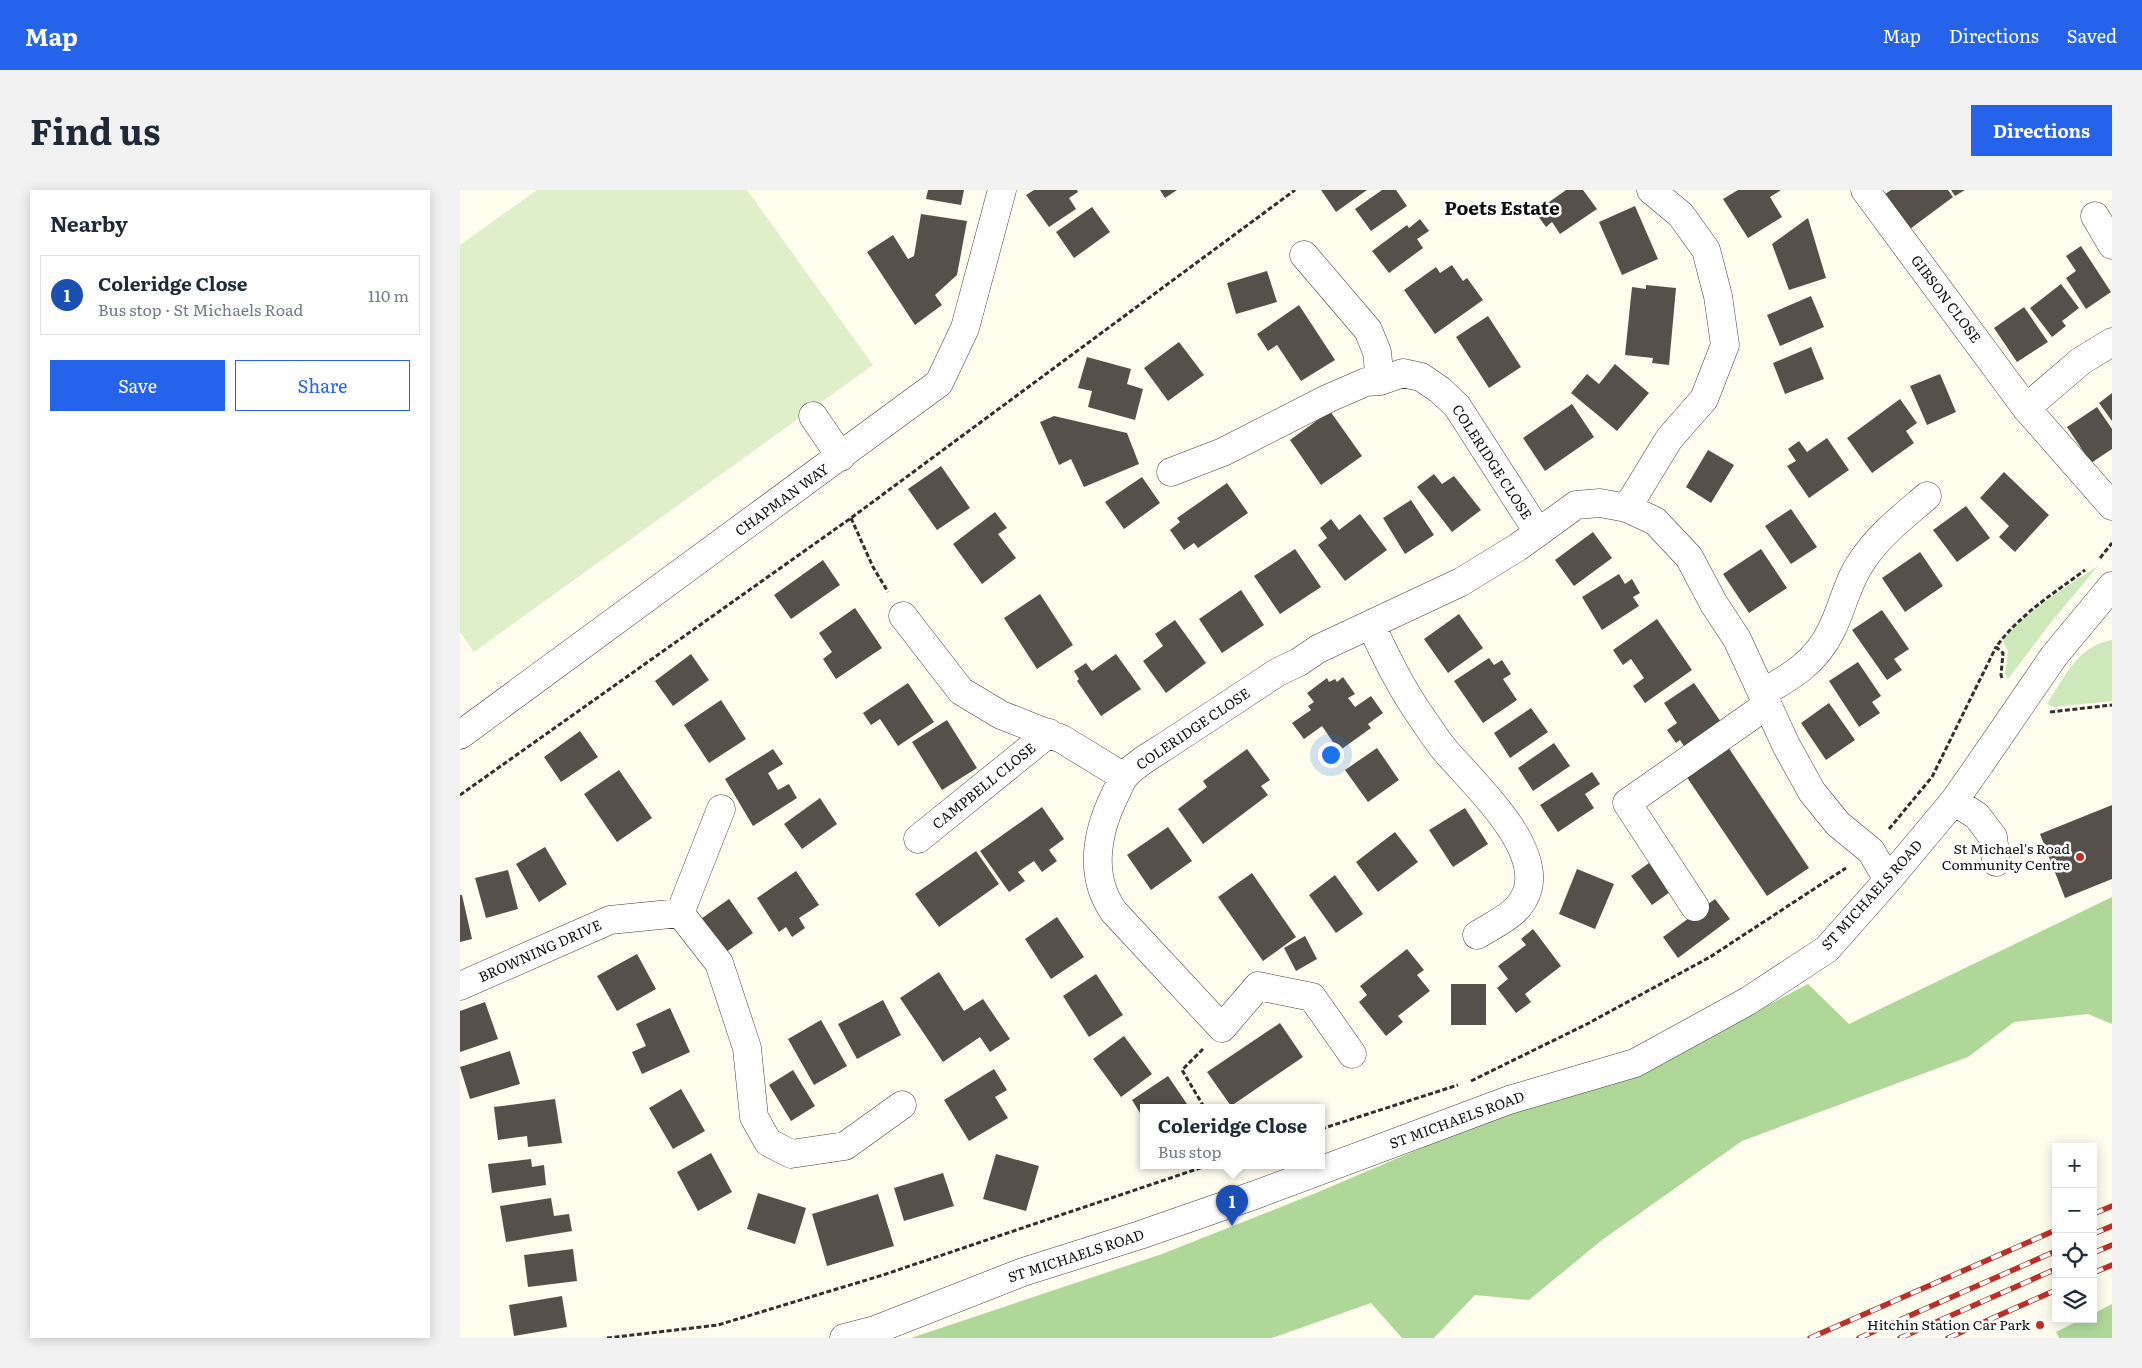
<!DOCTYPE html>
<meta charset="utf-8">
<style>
body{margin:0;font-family:Literata,serif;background:#f2f2f3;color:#1f2937}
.controls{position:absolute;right:15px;bottom:15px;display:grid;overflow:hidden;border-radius:0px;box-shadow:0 2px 12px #0003}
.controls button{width:45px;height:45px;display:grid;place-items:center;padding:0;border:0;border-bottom:1px solid #e0e1e3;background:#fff;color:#1f2937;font:25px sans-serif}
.you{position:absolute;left:870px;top:564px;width:18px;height:18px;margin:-12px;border:4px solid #fff;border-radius:50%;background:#1a73e8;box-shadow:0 0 0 8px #1a73e833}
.badge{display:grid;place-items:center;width:32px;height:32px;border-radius:50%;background:#2563eb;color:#fff;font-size:16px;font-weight:700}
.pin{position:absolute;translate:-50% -41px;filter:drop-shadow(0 1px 2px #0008)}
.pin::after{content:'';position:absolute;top:26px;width:18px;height:15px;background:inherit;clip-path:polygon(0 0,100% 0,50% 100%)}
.popup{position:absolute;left:680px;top:914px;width:185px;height:65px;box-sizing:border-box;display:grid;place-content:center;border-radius:0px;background:#fff;filter:drop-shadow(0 1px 4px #0005);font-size:16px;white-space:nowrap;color:#747a83}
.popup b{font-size:19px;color:#1f2937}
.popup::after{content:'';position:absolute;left:50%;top:100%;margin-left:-10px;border:10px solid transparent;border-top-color:#fff}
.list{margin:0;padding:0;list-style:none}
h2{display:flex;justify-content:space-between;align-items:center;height:65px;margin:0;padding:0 20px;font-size:21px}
h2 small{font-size:16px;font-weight:400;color:#747a83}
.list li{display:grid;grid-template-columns:32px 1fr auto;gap:15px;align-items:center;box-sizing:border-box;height:80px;margin:0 10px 10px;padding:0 10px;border:1px solid #e0e1e3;border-radius:0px}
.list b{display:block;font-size:19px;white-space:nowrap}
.list p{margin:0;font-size:16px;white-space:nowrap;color:#747a83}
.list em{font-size:16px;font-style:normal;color:#747a83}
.actions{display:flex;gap:10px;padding:15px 20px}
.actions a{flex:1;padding:11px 0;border:1px solid #2563eb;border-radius:0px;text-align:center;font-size:18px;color:#2563eb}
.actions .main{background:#2563eb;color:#fff}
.icon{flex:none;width:28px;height:28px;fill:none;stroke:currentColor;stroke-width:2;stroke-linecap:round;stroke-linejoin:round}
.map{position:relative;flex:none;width:1652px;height:1148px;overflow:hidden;border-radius:0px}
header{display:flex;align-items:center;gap:30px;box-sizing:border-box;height:70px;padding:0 25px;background:#2563eb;color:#fff}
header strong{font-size:24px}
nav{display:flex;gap:28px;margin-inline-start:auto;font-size:18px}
.intro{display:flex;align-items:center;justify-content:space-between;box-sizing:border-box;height:120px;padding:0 30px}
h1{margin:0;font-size:35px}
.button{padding:12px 22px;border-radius:0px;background:#2563eb;color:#fff;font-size:18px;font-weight:700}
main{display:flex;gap:30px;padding:0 30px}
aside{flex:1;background:#fff;border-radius:0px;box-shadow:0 2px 12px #0003}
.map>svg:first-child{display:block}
.green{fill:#cde8b9}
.forest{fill:#afd898}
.pitch{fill:#dfefca}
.building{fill:#56504a}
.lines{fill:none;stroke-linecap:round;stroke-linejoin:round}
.minor-casing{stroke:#404040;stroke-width:29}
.path{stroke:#2f2f2f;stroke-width:3;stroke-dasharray:5 2.5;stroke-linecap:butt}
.minor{stroke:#fff;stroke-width:28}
.rail-casing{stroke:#ba3029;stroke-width:5.5}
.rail{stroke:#fff;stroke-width:4;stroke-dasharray:11;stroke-linecap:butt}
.minor-bridge-casing{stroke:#404040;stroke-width:29;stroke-linecap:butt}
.minor-bridge{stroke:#fff;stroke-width:28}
.poi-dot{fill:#ba3029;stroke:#fff;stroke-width:2}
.labels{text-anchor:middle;stroke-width:5;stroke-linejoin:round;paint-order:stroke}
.street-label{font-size:14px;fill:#0d0d0d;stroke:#fff}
.poi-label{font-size:14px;fill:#0d0d0d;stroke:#fff;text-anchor:end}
.district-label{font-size:19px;font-weight:bold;fill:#0d0d0d;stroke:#fff}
</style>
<header>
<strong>Map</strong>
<nav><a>Map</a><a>Directions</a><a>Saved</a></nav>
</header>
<div class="intro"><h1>Find us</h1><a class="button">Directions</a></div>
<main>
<aside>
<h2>Nearby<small></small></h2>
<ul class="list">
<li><span class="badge" style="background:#1a4fb4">1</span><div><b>Coleridge Close</b><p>Bus stop · St Michaels Road</p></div><em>110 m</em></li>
</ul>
<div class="actions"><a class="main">Save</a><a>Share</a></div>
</aside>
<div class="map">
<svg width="1652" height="1148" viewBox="0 0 1652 1148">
<rect width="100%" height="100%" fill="#fffdee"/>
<path class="green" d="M 1638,376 L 1592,431 L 1548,489 L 1545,483 L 1548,461 L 1543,451 C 1568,419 1605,398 1638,376 Z
M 1652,450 L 1652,511 L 1594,517 L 1587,514 C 1605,487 1617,456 1652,450 Z"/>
<path class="forest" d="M 1652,707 L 1652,834 L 1628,824 L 1554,832 L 1508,867 L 1282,951 L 1142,1050 L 1069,1110 L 1015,1105 L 974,1148 L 942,1148 L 911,1113 L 812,1148 L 451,1148 L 702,1064 L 856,1003 L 1083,906 L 1179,883 L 1348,794 L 1389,834 Z
M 1652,1114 L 1652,1148 L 1599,1148 L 1596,1142 L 1622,1129 L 1633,1129 L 1633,1124 Z"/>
<path class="pitch" d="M 77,0 L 287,0 L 413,175 L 14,462 L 0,442 L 0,55 Z"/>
<path class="building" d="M 468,0 L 504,0 L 501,15 L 466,9 Z
M 574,0 L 617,0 L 618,2 L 609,8 L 616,19 L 589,37 L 566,5 Z
M 700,0 L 717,0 L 705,8 Z
M 861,0 L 907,0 L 876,22 Z
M 922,0 L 936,0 L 947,16 L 911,41 L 895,19 Z
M 1106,0 L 1123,0 L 1137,19 L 1100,44 L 1092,32 L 1086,37 L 1075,22 Z
M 1278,0 L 1321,0 L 1310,7 L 1322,27 L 1288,48 L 1263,9 Z
M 1431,0 L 1488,0 L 1493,7 L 1450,39 L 1424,5 Z
M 1491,0 L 1505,0 L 1495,6 Z
M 1175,16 L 1198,69 L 1162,85 L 1139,32 Z
M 632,17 L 650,42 L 614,68 L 596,42 Z
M 461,24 L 507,31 L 497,85 L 475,105 L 482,115 L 455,135 L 407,62 L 433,45 L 448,69 L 454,66 Z
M 1348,28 L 1366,88 L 1329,100 L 1312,54 Z
M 960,29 L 969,41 L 957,49 L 963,58 L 929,83 L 912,61 L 947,35 L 949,38 Z
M 1621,56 L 1651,102 L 1626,119 L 1606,88 L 1616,81 L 1606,66 Z
M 992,75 L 1003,91 L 1007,88 L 1023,110 L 975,144 L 944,100 L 976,77 L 980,83 Z
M 807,81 L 817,112 L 776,124 L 767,93 Z
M 1601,94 L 1619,118 L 1602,131 L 1606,136 L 1592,147 L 1570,118 Z
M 1186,95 L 1216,98 L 1209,175 L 1192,173 L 1193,168 L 1165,165 L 1172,97 L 1186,99 Z
M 1351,106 L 1364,137 L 1320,156 L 1307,125 Z
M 839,115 L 875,170 L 841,191 L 817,155 L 808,161 L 797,144 Z
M 1564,117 L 1588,152 L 1557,172 L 1534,138 Z
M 1028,126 L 1061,177 L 1029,198 L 996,147 Z
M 719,152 L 744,185 L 708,211 L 684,178 Z
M 1351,157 L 1364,189 L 1325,204 L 1313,173 Z
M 627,167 L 671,179 L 667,194 L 683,199 L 675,230 L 628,217 L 632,201 L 618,198 Z
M 1155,174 L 1189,203 L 1157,241 L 1111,203 L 1127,184 L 1139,194 Z
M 1480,184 L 1496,222 L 1467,235 L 1450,196 Z
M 1652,203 L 1652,231 L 1639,213 Z
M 1440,209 L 1457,233 L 1446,241 L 1454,253 L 1412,283 L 1387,248 Z
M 1112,214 L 1134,247 L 1085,281 L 1063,248 Z
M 1637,217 L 1652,239 L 1652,259 L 1631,273 L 1607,237 Z
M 870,221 L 902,266 L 861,295 L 830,250 Z
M 594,226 L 667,243 L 679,274 L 624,297 L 611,269 L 599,275 L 580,232 Z
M 1367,248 L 1389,280 L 1349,308 L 1327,276 L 1336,271 L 1328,259 L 1339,251 L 1347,262 Z
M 1248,260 L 1274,275 L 1251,313 L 1226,297 Z
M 481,276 L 510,318 L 477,340 L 448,299 Z
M 1544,282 L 1589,325 L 1555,362 L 1539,347 L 1549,336 L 1520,308 Z
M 974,284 L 982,294 L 994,286 L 1021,320 L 992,342 L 957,297 Z
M 682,287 L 700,313 L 664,339 L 645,312 Z
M 767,293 L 788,323 L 738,358 L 734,353 L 724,360 L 710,340 L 720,332 L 717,328 Z
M 951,310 L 974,345 L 945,364 L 923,328 Z
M 1506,316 L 1530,348 L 1497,372 L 1473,340 Z
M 1331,319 L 1357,357 L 1331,374 L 1305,336 Z
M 535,322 L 547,338 L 538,344 L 556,368 L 522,394 L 493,354 Z
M 900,324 L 927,360 L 885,391 L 858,355 L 867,348 L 860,338 L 871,329 L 879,340 Z
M 1133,342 L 1152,368 L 1114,396 L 1095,370 Z
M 835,359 L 861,397 L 820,424 L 794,386 Z
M 1301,359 L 1327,398 L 1289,423 L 1263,384 Z
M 1460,362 L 1483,396 L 1445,422 L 1422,388 Z
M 363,370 L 380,395 L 331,429 L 314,405 Z
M 1159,384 L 1165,394 L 1172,389 L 1180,403 L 1173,407 L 1179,416 L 1142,440 L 1122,407 Z
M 781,400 L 804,435 L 762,463 L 739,429 Z
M 580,404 L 613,455 L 577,479 L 544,428 Z
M 395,418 L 422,458 L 376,489 L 363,469 L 372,462 L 359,443 Z
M 1422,420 L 1449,459 L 1434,469 L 1442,480 L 1427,490 L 1392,440 Z
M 999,424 L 1023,458 L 988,483 L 964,449 Z
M 1197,429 L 1232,480 L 1185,513 L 1173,496 L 1184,488 L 1171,469 L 1163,475 L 1153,460 Z
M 715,430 L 746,473 L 706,503 L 683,471 L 703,456 L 695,444 Z
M 231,464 L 249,490 L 213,516 L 195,491 Z
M 656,464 L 681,499 L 641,526 L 617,491 L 619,489 L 614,481 L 626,473 L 632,481 Z
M 1029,468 L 1034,475 L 1042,470 L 1051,484 L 1043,489 L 1057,510 L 1023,533 L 994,491 Z
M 1398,472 L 1421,506 L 1412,512 L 1420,523 L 1399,537 L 1369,491 Z
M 883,487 L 895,504 L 888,508 L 895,517 L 911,506 L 923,523 L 908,534 L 911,538 L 879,561 L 862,536 L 844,549 L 832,533 L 851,520 L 848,516 L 854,512 L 847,503 L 867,488 L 869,492 L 875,489 L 877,492 Z
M 448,493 L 474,532 L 438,556 L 420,529 L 411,535 L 403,523 Z
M 1234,493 L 1261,532 L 1224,556 L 1220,550 L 1216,553 L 1207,540 L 1217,533 L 1204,513 Z
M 261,510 L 286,549 L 249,573 L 224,535 Z
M 1369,513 L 1395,550 L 1366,570 L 1341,533 Z
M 1071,518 L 1088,542 L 1050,568 L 1034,543 Z
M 487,530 L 517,578 L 482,600 L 452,552 Z
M 120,541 L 138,567 L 101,592 L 84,567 Z
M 1094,553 L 1110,576 L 1073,601 L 1058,578 Z
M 1266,554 L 1349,678 L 1307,706 L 1224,583 Z
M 917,558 L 939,590 L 908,612 L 885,580 Z
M 313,559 L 323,574 L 308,583 L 318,600 L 329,594 L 337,608 L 293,636 L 265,589 Z
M 787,559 L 810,590 L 801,596 L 808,605 L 743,654 L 718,619 L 747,597 L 743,591 Z
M 159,580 L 192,628 L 157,652 L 124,604 Z
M 1132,582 L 1140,594 L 1125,604 L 1134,618 L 1098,642 L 1080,615 Z
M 360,608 L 377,634 L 342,659 L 324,634 Z
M 1652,615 L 1652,689 L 1605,708 L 1580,644 Z
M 582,617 L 604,649 L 589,660 L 597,671 L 582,682 L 574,671 L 558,682 L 565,691 L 549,702 L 520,661 Z
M 1005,618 L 1028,654 L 993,677 L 969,640 Z
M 708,637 L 732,671 L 691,700 L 667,665 Z
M 935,642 L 958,672 L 918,702 L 896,672 Z
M 85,657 L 107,694 L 79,712 L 56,674 Z
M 516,661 L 539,694 L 479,737 L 455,704 Z
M 1189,673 L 1210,702 L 1192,715 L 1171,686 Z
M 1117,679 L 1154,694 L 1135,739 L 1099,724 Z
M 48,680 L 58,719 L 26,728 L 15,688 Z
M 336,681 L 359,715 L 339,728 L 345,738 L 332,747 L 326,737 L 319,742 L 297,708 Z
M 792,683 L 836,747 L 803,771 L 758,707 Z
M 875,685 L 903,724 L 876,743 L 849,705 Z
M 0,705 L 2,705 L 12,749 L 0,752 Z
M 269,709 L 293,743 L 262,765 L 238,731 Z
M 1255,709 L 1270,729 L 1218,768 L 1203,747 Z
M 597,727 L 624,767 L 591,789 L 565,749 Z
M 1073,739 L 1101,776 L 1065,804 L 1071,812 L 1056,823 L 1037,798 L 1048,789 L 1038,776 L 1066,755 L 1061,749 Z
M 845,746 L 857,769 L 836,781 L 824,758 Z
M 947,759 L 964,780 L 957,785 L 970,801 L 938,826 L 943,832 L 926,846 L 899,812 L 907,805 L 900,796 Z
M 177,764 L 196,799 L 157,821 L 137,786 Z
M 479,782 L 504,821 L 523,809 L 550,849 L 530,862 L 520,847 L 483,872 L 440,808 Z
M 636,784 L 663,825 L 629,847 L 603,806 Z
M 991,794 L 1026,794 L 1026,835 L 991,835 Z
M 423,810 L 441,845 L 397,869 L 378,834 Z
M 25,812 L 38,849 L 0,862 L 0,821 Z
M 210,818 L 230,862 L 182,884 L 172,862 L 186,856 L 176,834 Z
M 361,830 L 387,876 L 354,895 L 328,849 Z
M 820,833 L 843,867 L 771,916 L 747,882 Z
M 664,846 L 692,884 L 661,907 L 633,869 Z
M 50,861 L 60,894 L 10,909 L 0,877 Z
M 534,879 L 547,900 L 535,907 L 548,928 L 509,951 L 484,910 Z
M 333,880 L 355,916 L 331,931 L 309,895 Z
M 708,886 L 729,917 L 683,917 L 683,928 L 672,910 Z
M 221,899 L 245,941 L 213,959 L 189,918 Z
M 95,909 L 102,953 L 68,957 L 67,946 L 38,950 L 34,917 Z
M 251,963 L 272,1002 L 238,1021 L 217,982 Z
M 536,964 L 579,976 L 566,1021 L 523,1009 Z
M 71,969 L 72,977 L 84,975 L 86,995 L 32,1003 L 28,974 Z
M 483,983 L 494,1016 L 444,1031 L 434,998 Z
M 298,1003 L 346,1018 L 335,1054 L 287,1039 Z
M 418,1004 L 434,1056 L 367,1076 L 352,1024 Z
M 91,1008 L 94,1026 L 109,1024 L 112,1041 L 46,1052 L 40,1016 Z
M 113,1059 L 117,1091 L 68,1097 L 64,1065 Z
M 102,1106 L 107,1137 L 54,1146 L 49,1115 Z"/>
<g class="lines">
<defs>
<path id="minor" d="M 1405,0 L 1566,218 L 1652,316
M 1635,26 L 1652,55
M 844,65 L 908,140 L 917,162 L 920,191
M 1566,218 L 1621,171 L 1652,152
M 353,226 L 381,267
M 711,282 L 763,262 L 869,208 L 906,192 L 920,191 L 943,183 L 961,187 L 980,200 L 997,216 L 1078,342
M 1167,318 L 1209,249 L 1244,209 L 1265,155 L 1258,106 L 1246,60 L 1221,25 L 1191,0
M 443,426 L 501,501 L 541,525 L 602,549 L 664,587
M 911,435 C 926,467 941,498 962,528 C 969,538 976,549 984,559 C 1011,591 1079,652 1068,698 C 1062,723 1038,732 1017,745
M 1594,466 L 1652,396
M 1302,503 C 1331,487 1356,472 1371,441 C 1383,417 1387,392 1402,371 C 1419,345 1444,326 1467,306
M 0,545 L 479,193 L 505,138 L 542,0
M 1494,611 L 1517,626 L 1533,647 L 1536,672
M 458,649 L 589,543
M 1235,717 L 1167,613 L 1307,515
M 220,723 L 261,619
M 0,796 L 150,730 L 220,723 L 259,773 L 287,858 L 294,927 L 308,952 L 331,964 L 385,956 L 442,915
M 892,864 L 852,807 L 798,796 L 762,838 L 654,722 C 629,687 636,644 654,607 C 657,601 660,593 664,587 C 675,573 699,561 713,551 C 748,528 783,505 818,482 L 839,472 L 858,459 L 1001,392 L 1058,357 L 1116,315 L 1140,313 L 1167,318 L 1195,331 L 1229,367 L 1254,414 L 1277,449 L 1326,555 L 1352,602 L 1378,634 L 1411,661 L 1428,690
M 384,1148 L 415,1140 L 563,1082 L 680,1045 L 795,1005 L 1049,910 L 1175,873 L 1288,811 L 1367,759 L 1428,690 L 1494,611 L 1520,574"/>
</defs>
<use href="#minor" class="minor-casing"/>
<path class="path" d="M 391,328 L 413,377 L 428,402
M 1640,368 L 1652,353
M 1542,488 L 1541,485 L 1543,463 L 1536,457 C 1560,424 1593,404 1625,380
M 1590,522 L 1652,515
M 0,605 L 391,328 L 835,0
M 1429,639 L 1472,587 L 1536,457
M 743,859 L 722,880 L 744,917
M 1011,891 L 1127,834 L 1250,767 L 1386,678
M 861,939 L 998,895
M 147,1148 L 258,1135 L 423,1085 L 749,975"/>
<use href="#minor" class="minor"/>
<defs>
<path id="rail" d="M 1633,1024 L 1652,1016
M 1633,1044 L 1652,1036
M 1633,1063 L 1652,1055
M 1633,1083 L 1652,1075
M 1350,1148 L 1596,1040
M 1399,1148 L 1596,1061
M 1440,1148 L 1596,1079
M 1488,1148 L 1596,1100"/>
</defs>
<use href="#rail" class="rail-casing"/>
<use href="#rail" class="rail"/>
<defs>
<path id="minor-bridge" d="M 1520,574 L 1594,466"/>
</defs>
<use href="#minor-bridge" class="minor-bridge-casing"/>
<use href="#minor-bridge" class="minor-bridge"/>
</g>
<g class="poi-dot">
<circle cx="1620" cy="667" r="5"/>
<circle cx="1580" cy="1135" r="5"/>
</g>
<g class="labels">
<g class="street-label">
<text transform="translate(1486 109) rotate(53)" y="5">GIBSON CLOSE</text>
<text transform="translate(1032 272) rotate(57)" y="5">COLERIDGE CLOSE</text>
<text transform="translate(322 310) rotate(-36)" y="5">CHAPMAN WAY</text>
<text transform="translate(733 539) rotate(-34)" y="5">COLERIDGE CLOSE</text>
<text transform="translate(524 596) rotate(-39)" y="5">CAMPBELL CLOSE</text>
<text transform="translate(1412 705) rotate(-48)" y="5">ST MICHAELS ROAD</text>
<text transform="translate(80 761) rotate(-24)" y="5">BROWNING DRIVE</text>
<text transform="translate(997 930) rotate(-20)" y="5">ST MICHAELS ROAD</text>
<text transform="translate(616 1066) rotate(-18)" y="5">ST MICHAELS ROAD</text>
</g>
<g class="poi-label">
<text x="1610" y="664">St Michael's Road<tspan x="1610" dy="16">Community Centre</tspan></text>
<text x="1570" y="1140">Hitchin Station Car Park</text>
</g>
<g class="district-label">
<text x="1042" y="25">Poets Estate</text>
</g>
</g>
</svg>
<div class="controls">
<button>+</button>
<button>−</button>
<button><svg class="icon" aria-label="locate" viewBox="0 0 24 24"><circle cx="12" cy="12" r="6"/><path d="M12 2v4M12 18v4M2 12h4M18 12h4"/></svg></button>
<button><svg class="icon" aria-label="layers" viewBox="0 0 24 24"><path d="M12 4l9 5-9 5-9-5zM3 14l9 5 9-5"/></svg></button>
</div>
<div class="you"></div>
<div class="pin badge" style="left:772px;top:1036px;background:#1a4fb4">1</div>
<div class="popup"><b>Coleridge Close</b>Bus stop</div>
</div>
</main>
